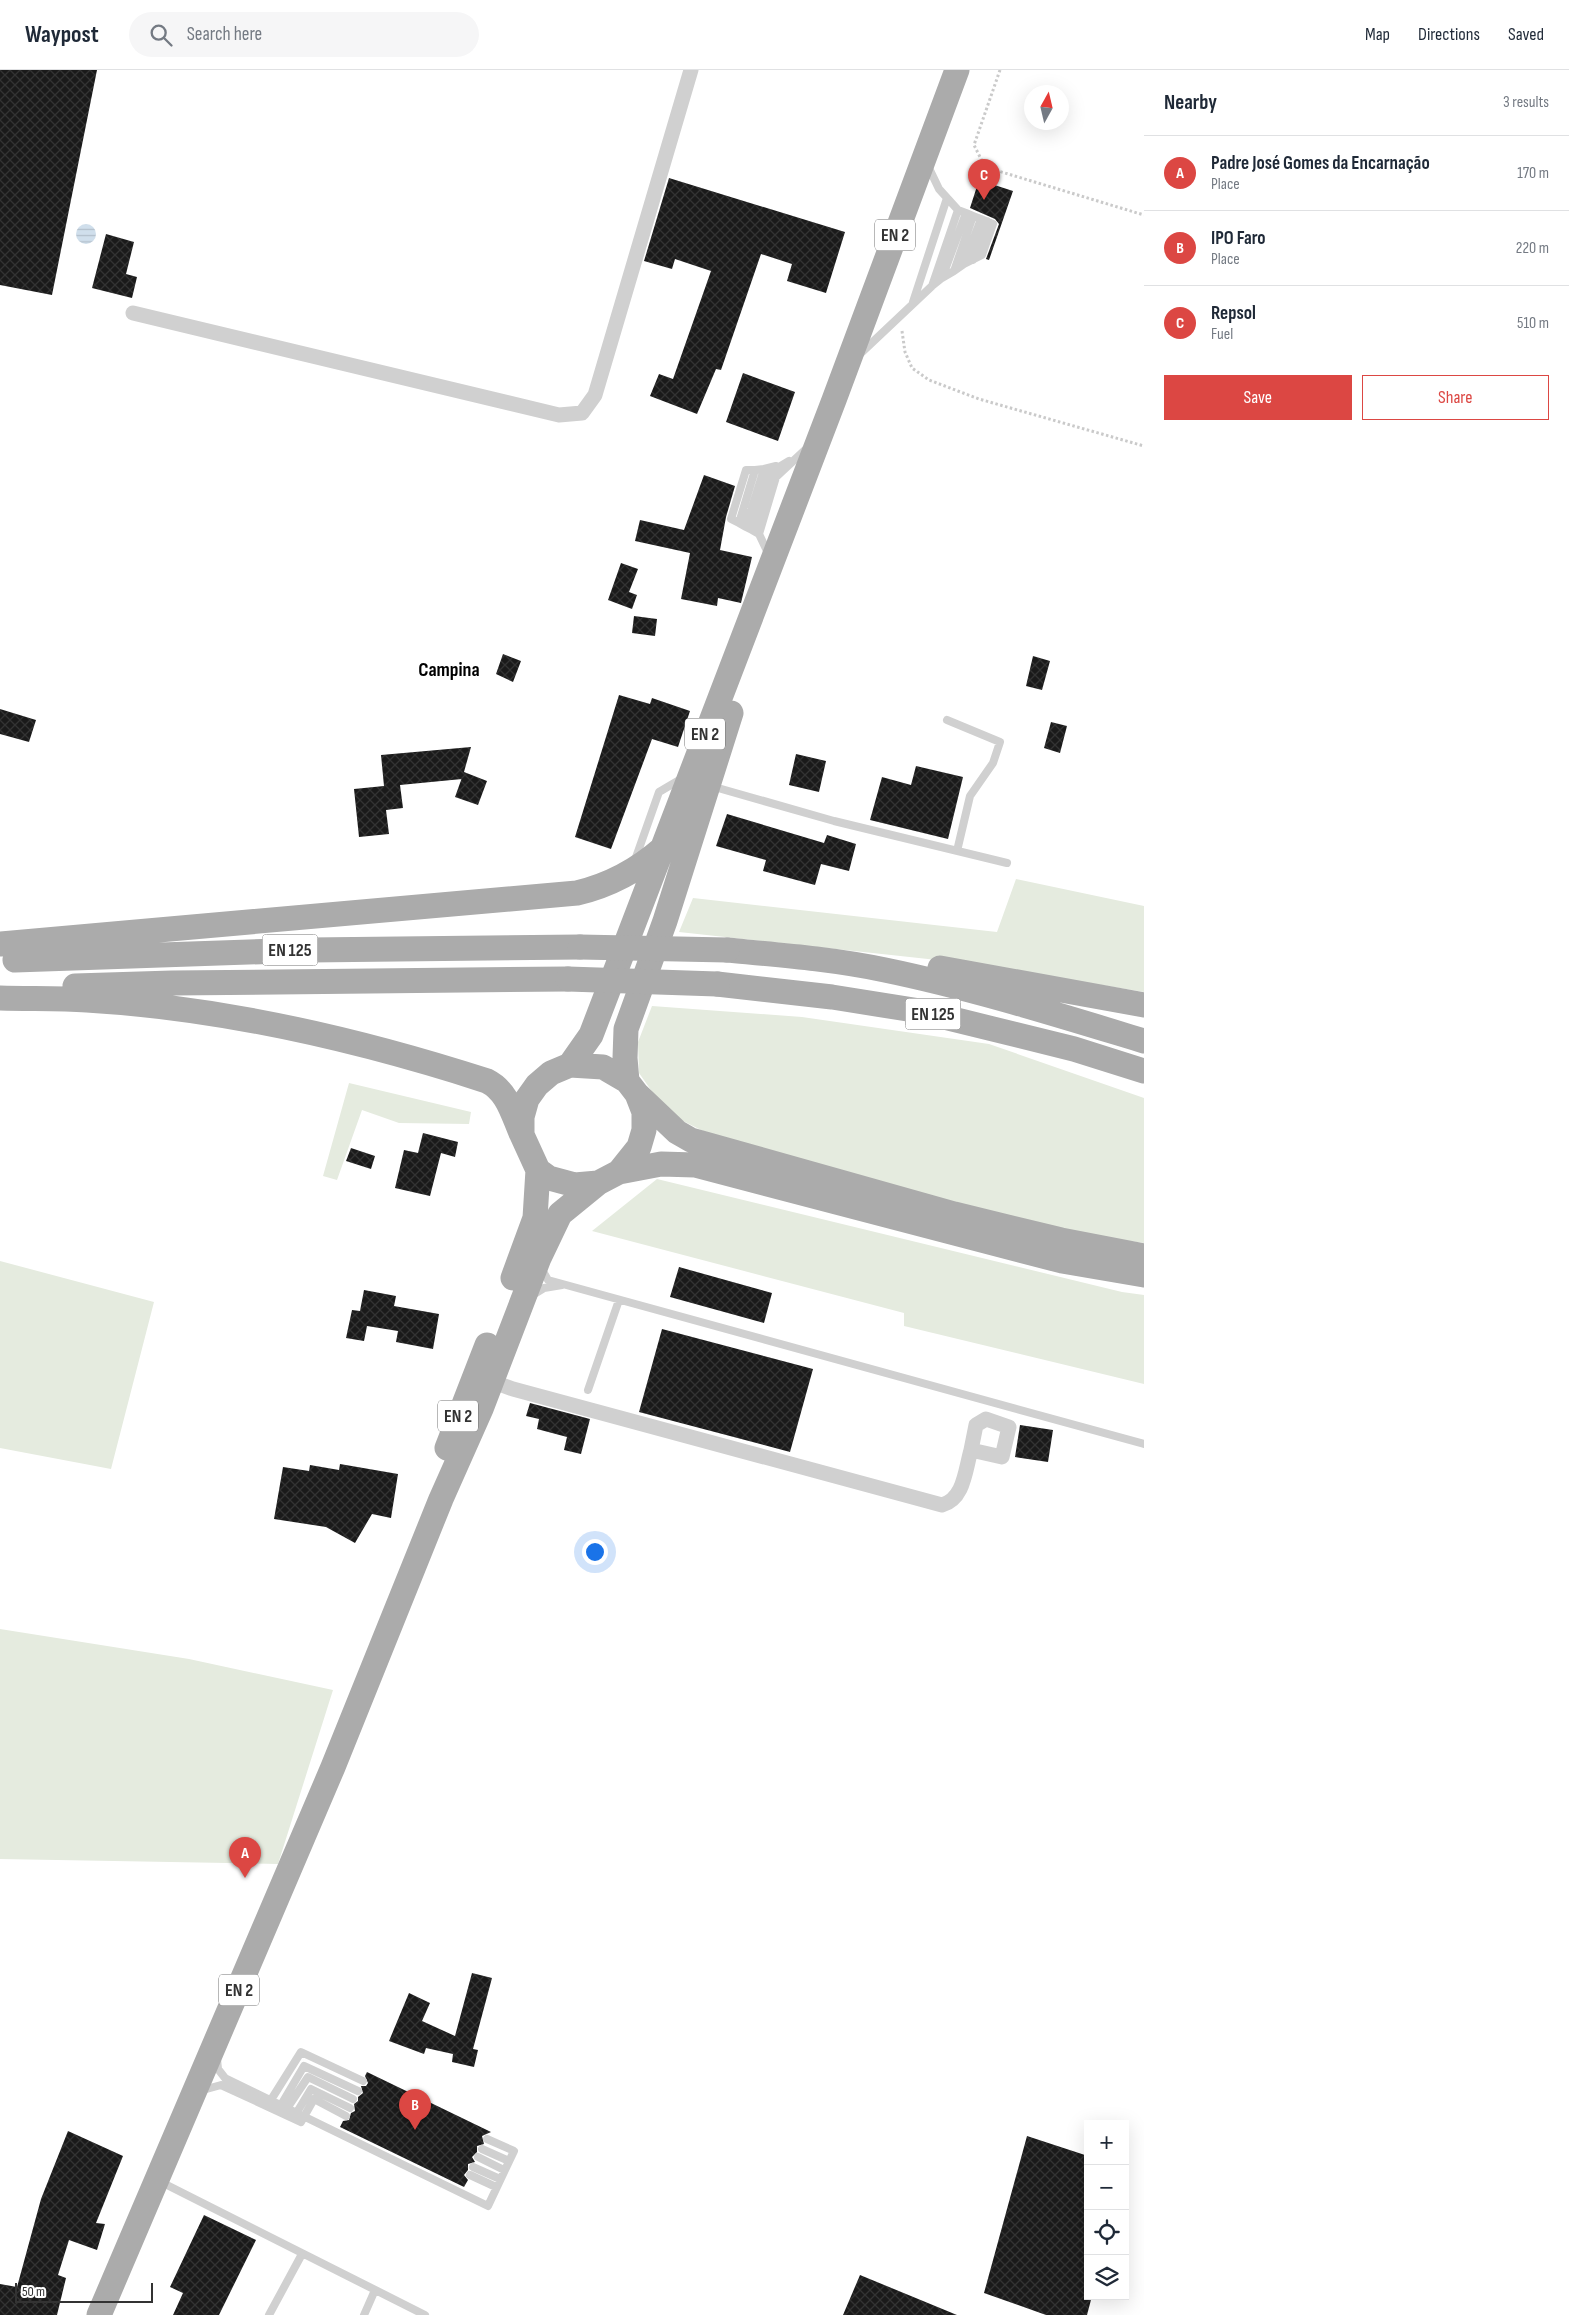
<!DOCTYPE html>
<meta charset="utf-8">
<style>
body{margin:0;font-family:"Sofia Sans Condensed",sans-serif;background:#f6f6f7;color:#1f2937}
.controls{position:absolute;right:15px;bottom:15px;display:grid;overflow:hidden;border-radius:0px;box-shadow:0 5px 20px #0002}
.controls button{width:45px;height:45px;display:grid;place-items:center;padding:0;border:0;border-bottom:1px solid #e0e1e3;background:#fff;color:#1f2937;font:25px sans-serif}
.compass{position:absolute;left:1024px;top:15px;width:45px;height:45px;border-radius:50%;background:#fff;box-shadow:0 5px 20px #0002;rotate:8deg}
.scale{position:absolute;left:15px;bottom:12px;width:138px;box-sizing:border-box;padding-left:5px;border:2px solid #333;border-top:0;font-size:14px;line-height:18px;white-space:nowrap;color:#333;-webkit-text-stroke:4px #fff;paint-order:stroke}
.you{position:absolute;left:594px;top:1481px;width:18px;height:18px;margin:-12px;border:4px solid #fff;border-radius:50%;background:#1a73e8;box-shadow:0 0 0 8px #1a73e833}
.badge{display:grid;place-items:center;width:32px;height:32px;border-radius:50%;background:#dc4743;color:#fff;font-size:16px;font-weight:700}
.pin{position:absolute;translate:-50% -41px;filter:drop-shadow(0 1px 2px #0008)}
.pin::after{content:'';position:absolute;top:26px;width:18px;height:15px;background:inherit;clip-path:polygon(0 0,100% 0,50% 100%)}
.list{margin:0;padding:0;list-style:none}
h2{display:flex;justify-content:space-between;align-items:center;height:65px;margin:0;padding:0 20px;font-size:21px}
h2 small{font-size:16px;font-weight:400;color:#747a83}
.list li{display:grid;grid-template-columns:32px 1fr auto;gap:15px;align-items:center;box-sizing:border-box;height:75px;padding:0 20px;border-top:1px solid #e0e1e3}
.list b{display:block;font-size:19px;white-space:nowrap}
.list p{margin:0;font-size:16px;white-space:nowrap;color:#747a83}
.list em{font-size:16px;font-style:normal;color:#747a83}
.actions{display:flex;gap:10px;padding:15px 20px}
.actions a{flex:1;padding:11px 0;border:1px solid #dc4743;border-radius:0px;text-align:center;font-size:18px;color:#dc4743}
.actions .main{background:#dc4743;color:#fff}
.icon{flex:none;width:28px;height:28px;fill:none;stroke:currentColor;stroke-width:2;stroke-linecap:round;stroke-linejoin:round}
.map{position:relative;flex:none;width:1144px;height:2245px;overflow:hidden}
header{display:flex;align-items:center;gap:30px;box-sizing:border-box;height:70px;padding:0 25px;background:#fff;border-bottom:1px solid #e0e1e3}
header strong{font-size:24px}
nav{display:flex;gap:28px;margin-inline-start:auto;font-size:18px}
.search{width:350px;height:45px;background:#f6f6f7;display:flex;align-items:center;gap:12px;box-sizing:border-box;padding:0 18px;border-radius:28px;color:#747a83;font-size:19px}
main{display:flex}
aside{flex:1;background:#fff}
.map>svg:first-child{display:block}
.green{fill:#e5ebdf}
.water{fill:url(#water-rules)}
.building{fill:url(#building-cross-hatch)}
.lines{fill:none;stroke-linecap:round;stroke-linejoin:round}
.path{stroke:#cacaca;stroke-width:3;stroke-dasharray:2.5 2.5;stroke-linecap:butt}
.lane{stroke:#d0d0d0;stroke-width:8}
.street{stroke:#d0d0d0;stroke-width:15}
.primary{stroke:#ababab;stroke-width:25}
.primary-bridge{stroke:#ababab;stroke-width:25}
.labels{text-anchor:middle;stroke-width:5;stroke-linejoin:round;paint-order:stroke}
.shield{fill:#fff;stroke:#707070;stroke-width:1}
.shield-label{font-size:18px;font-weight:bold;fill:#333}
.neighbourhood-label{font-size:20px;font-weight:bold;fill:#000;stroke:#fff}
</style>
<header>
<strong>Waypost</strong>
<div class="search"><svg class="icon" aria-label="search" viewBox="0 0 24 24"><circle cx="10" cy="10" r="6"/><path d="M15 15l6 6"/></svg>Search here</div>
<nav><a>Map</a><a>Directions</a><a>Saved</a></nav>
</header>
<main>
<div class="map">
<svg width="1144" height="2245" viewBox="0 0 1144 2245">
<defs>
<pattern id="water-rules" width="6" height="5" patternUnits="userSpaceOnUse" patternTransform="scale(1.25)"><rect width="6" height="5" fill="#d0dfec"/><path d="M0 2.5h6" fill="none" stroke="#b3c0cb"/></pattern>
<pattern id="building-cross-hatch" width="8" height="8" patternUnits="userSpaceOnUse" patternTransform="scale(1.25)"><rect width="8" height="8" fill="#1a1a1a"/><path d="M0 0l8 8M0 8l8-8" fill="none" stroke="#333"/></pattern>
</defs>
<rect width="100%" height="100%" fill="#fff"/>
<path class="green" d="M 1016,809 L 1144,836 L 1144,922 L 974,894 L 679,862 L 693,828 L 997,862 Z
M 652,936 L 802,947 L 989,974 L 1144,1028 L 1144,1173 L 1039,1158 L 705,1062 L 667,1043 L 639,1003 L 638,972 Z
M 349,1013 L 471,1042 L 469,1054 L 399,1053 L 362,1040 L 337,1110 L 323,1106 Z
M 657,1109 L 1122,1222 L 1144,1225 L 1144,1314 L 904,1256 L 904,1243 L 592,1161 Z
M 0,1191 L 154,1232 L 111,1399 L 0,1378 Z
M 0,1559 L 189,1589 L 333,1620 L 278,1794 L 0,1789 Z"/>
<path class="water" d="M76 164a10 10 0 1 1 20 0a10 10 0 1 1-20 0Z"/>
<path class="building" d="M 0,0 L 97,0 L 52,225 L 0,215 Z
M 669,108 L 845,162 L 826,223 L 787,211 L 792,194 L 761,184 L 721,300 L 716,299 L 697,344 L 650,326 L 659,304 L 673,309 L 711,201 L 675,189 L 672,199 L 644,191 Z
M 979,110 L 1013,121 L 989,190 L 986,189 L 999,154 L 995,149 L 970,138 Z
M 106,164 L 134,172 L 126,204 L 137,207 L 132,228 L 92,218 Z
M 743,303 L 795,322 L 778,371 L 726,352 Z
M 704,405 L 735,416 L 726,447 L 720,480 L 752,487 L 741,533 L 718,528 L 717,536 L 681,529 L 690,483 L 635,471 L 640,450 L 684,460 Z
M 621,493 L 638,499 L 629,522 L 637,525 L 632,539 L 608,530 Z
M 634,546 L 657,549 L 655,566 L 632,563 Z
M 503,584 L 521,591 L 513,612 L 496,604 Z
M 1033,586 L 1050,591 L 1042,620 L 1026,616 Z
M 619,625 L 650,634 L 652,628 L 690,641 L 678,677 L 652,669 L 611,779 L 575,767 Z
M 0,639 L 36,650 L 29,672 L 0,664 Z
M 1051,652 L 1067,656 L 1060,683 L 1044,678 Z
M 471,677 L 462,709 L 400,715 L 403,738 L 386,740 L 389,764 L 359,767 L 354,719 L 384,716 L 381,685 Z
M 796,684 L 826,691 L 819,722 L 789,715 Z
M 916,696 L 963,707 L 948,769 L 870,750 L 882,707 L 911,715 Z
M 464,702 L 487,711 L 478,735 L 455,727 Z
M 727,744 L 824,773 L 827,765 L 856,774 L 849,801 L 821,794 L 815,815 L 763,801 L 766,790 L 716,776 Z
M 423,1063 L 458,1072 L 455,1087 L 441,1083 L 430,1126 L 395,1118 L 404,1080 L 418,1083 Z
M 351,1078 L 375,1086 L 371,1099 L 346,1091 Z
M 679,1197 L 772,1223 L 764,1253 L 670,1227 Z
M 364,1220 L 396,1226 L 394,1236 L 439,1244 L 433,1279 L 396,1272 L 398,1261 L 367,1256 L 364,1271 L 346,1268 L 352,1240 L 360,1241 Z
M 662,1259 L 813,1299 L 790,1382 L 639,1342 Z
M 530,1333 L 590,1349 L 581,1384 L 564,1380 L 567,1367 L 537,1359 L 539,1349 L 526,1346 Z
M 1020,1355 L 1053,1360 L 1048,1392 L 1015,1387 Z
M 340,1394 L 398,1404 L 391,1448 L 372,1444 L 355,1473 L 326,1457 L 274,1449 L 283,1397 L 309,1401 L 310,1395 L 339,1400 Z
M 472,1903 L 492,1908 L 473,1979 L 478,1980 L 474,1997 L 452,1992 L 453,1984 L 426,1978 L 424,1984 L 389,1971 L 409,1923 L 430,1933 L 422,1951 L 455,1966 Z
M 367,2002 L 491,2062 L 482,2066 L 484,2074 L 477,2076 L 477,2082 L 472,2087 L 475,2092 L 468,2094 L 468,2100 L 464,2105 L 468,2110 L 464,2117 L 340,2057 L 343,2051 L 349,2050 L 351,2043 L 355,2041 L 354,2034 L 358,2031 L 358,2027 L 363,2023 L 361,2016 L 366,2016 L 368,2013 L 365,2006 Z
M 68,2061 L 123,2086 L 96,2153 L 105,2154 L 97,2180 L 69,2170 L 58,2205 L 66,2208 L 57,2245 L 0,2245 L 0,2214 L 17,2217 L 41,2129 Z
M 1027,2066 L 1088,2086 L 1088,2226 L 1092,2226 L 1087,2245 L 1046,2245 L 984,2223 Z
M 204,2145 L 256,2170 L 219,2245 L 173,2245 L 183,2223 L 170,2217 Z
M 860,2205 L 957,2245 L 843,2245 Z"/>
<g class="lines">
<path class="path" d="M 1000,0 L 974,75 L 985,97 L 1144,145
M 902,261 L 905,282 L 912,298 L 929,310 L 979,329 L 1144,376"/>
<path class="lane" d="M 973,190 L 987,151
M 964,194 L 982,185 L 993,154 L 981,149
M 954,201 L 964,194 L 981,149 L 973,146
M 942,208 L 954,201 L 973,146 L 966,143
M 932,216 L 942,208 L 966,143 L 958,140
M 913,232 L 947,128
M 861,283 L 932,216 L 958,140 L 939,119 L 928,96
M 739,453 L 731,449 L 746,400 L 755,400
M 746,457 L 739,453 L 755,400 L 764,399
M 752,460 L 746,457 L 764,399 L 776,396
M 759,464 L 752,460 L 769,403 L 789,391
M 768,483 L 759,464 L 776,407 L 805,380
M 947,650 L 1000,672 L 993,693 L 970,726 L 957,781
M 711,716 L 834,751 L 1007,793
M 635,790 L 659,722 L 681,709
M 541,1198 L 548,1210 L 1144,1374
M 531,1226 L 544,1218 L 562,1215
M 588,1320 L 619,1230
M 217,1989 L 218,1999 L 225,2008 L 488,2136 L 514,2081 L 487,2069
M 203,2020 L 221,2015 L 301,2052 L 314,2029 L 346,2046
M 269,2033 L 301,1982 L 363,2011
M 278,2040 L 304,1996 L 358,2021
M 284,2043 L 308,2007 L 353,2029
M 294,2047 L 311,2019 L 350,2038
M 482,2079 L 509,2091
M 478,2087 L 504,2100
M 473,2097 L 500,2109
M 470,2105 L 496,2117
M 159,2111 L 425,2245
M 269,2245 L 302,2184
M 364,2245 L 375,2220"/>
<path class="street" d="M 133,243 L 559,345 L 582,343 L 595,325 L 691,0
M 491,1311 L 513,1319 L 942,1435 C 964,1429 965,1401 971,1380 L 1002,1387 L 1009,1357 L 986,1349 L 976,1355 L 971,1380"/>
<path class="primary" d="M 0,874 L 577,823 C 611,815 638,800 663,778
M 727,880 C 780,885 833,889 885,900 C 972,918 1058,945 1144,971
M 15,890 L 309,880 L 580,877
M 940,898 L 1144,935
M 717,914 L 832,927 L 920,941 L 1074,979 L 1144,1001
M 75,916 L 172,913 L 568,909
M 0,928 C 29,929 58,928 87,930 C 223,938 357,969 487,1011 C 507,1021 512,1042 521,1063
M 570,995 L 591,965 L 834,330 L 957,0
M 627,1011 L 625,988 L 626,959 L 665,851 L 731,643
M 637,1024 L 677,1062 L 691,1070 L 954,1144 L 1061,1170 L 1144,1186
M 619,1102 L 661,1094 L 695,1095 L 1062,1191 L 1144,1205
M 513,1208 L 535,1148 L 538,1100
M 447,1378 L 487,1275
M 99,2245 L 333,1697 L 441,1429 L 481,1339 L 539,1188 L 560,1144 L 598,1113 L 619,1102 L 639,1077 L 644,1060 L 644,1042 L 637,1024 L 627,1011 L 603,997 L 570,995 L 551,1003 L 537,1015 L 527,1029 L 522,1047 L 522,1065 L 538,1100 L 549,1108 L 575,1115 L 598,1113"/>
<path class="primary-bridge" d="M 580,877 L 727,880
M 568,909 L 717,914"/>
</g>
<g class="labels">
<g class="shield">
<rect x="875" y="149.5" width="40" height="31" rx="4"/>
<rect x="685" y="648.5" width="40" height="31" rx="4"/>
<rect x="262.5" y="864.5" width="55" height="31" rx="4"/>
<rect x="905.5" y="928.5" width="55" height="31" rx="4"/>
<rect x="438" y="1330.5" width="40" height="31" rx="4"/>
<rect x="219" y="1904.5" width="40" height="31" rx="4"/>
</g>
<g class="shield-label">
<text x="895" y="171">EN 2</text>
<text x="705" y="670">EN 2</text>
<text x="290" y="886">EN 125</text>
<text x="933" y="950">EN 125</text>
<text x="458" y="1352">EN 2</text>
<text x="239" y="1926">EN 2</text>
</g>
<g class="neighbourhood-label">
<text x="449" y="606">Campina</text>
</g>
</g>
</svg>
<div class="controls">
<button>+</button>
<button>−</button>
<button><svg class="icon" aria-label="locate" viewBox="0 0 24 24"><circle cx="12" cy="12" r="6"/><path d="M12 2v4M12 18v4M2 12h4M18 12h4"/></svg></button>
<button><svg class="icon" aria-label="layers" viewBox="0 0 24 24"><path d="M12 4l9 5-9 5-9-5zM3 14l9 5 9-5"/></svg></button>
</div>
<svg class="compass" viewBox="-18 -18 36 36"><path d="M0-13l5 13h-10z" fill="#e53935"/><path d="M0 13l5-13h-10z" fill="#747a83"/></svg>
<div class="scale">50 m</div>
<div class="you"></div>
<div class="pin badge" style="left:245px;top:1808px">A</div>
<div class="pin badge" style="left:415px;top:2060px">B</div>
<div class="pin badge" style="left:984px;top:130px">C</div>
</div>
<aside>
<h2>Nearby<small>3 results</small></h2>
<ul class="list">
<li><span class="badge">A</span><div><b>Padre José Gomes da Encarnação</b><p>Place</p></div><em>170 m</em></li>
<li><span class="badge">B</span><div><b>IPO Faro</b><p>Place</p></div><em>220 m</em></li>
<li><span class="badge">C</span><div><b>Repsol</b><p>Fuel</p></div><em>510 m</em></li>
</ul>
<div class="actions"><a class="main">Save</a><a>Share</a></div>
</aside>
</main>
